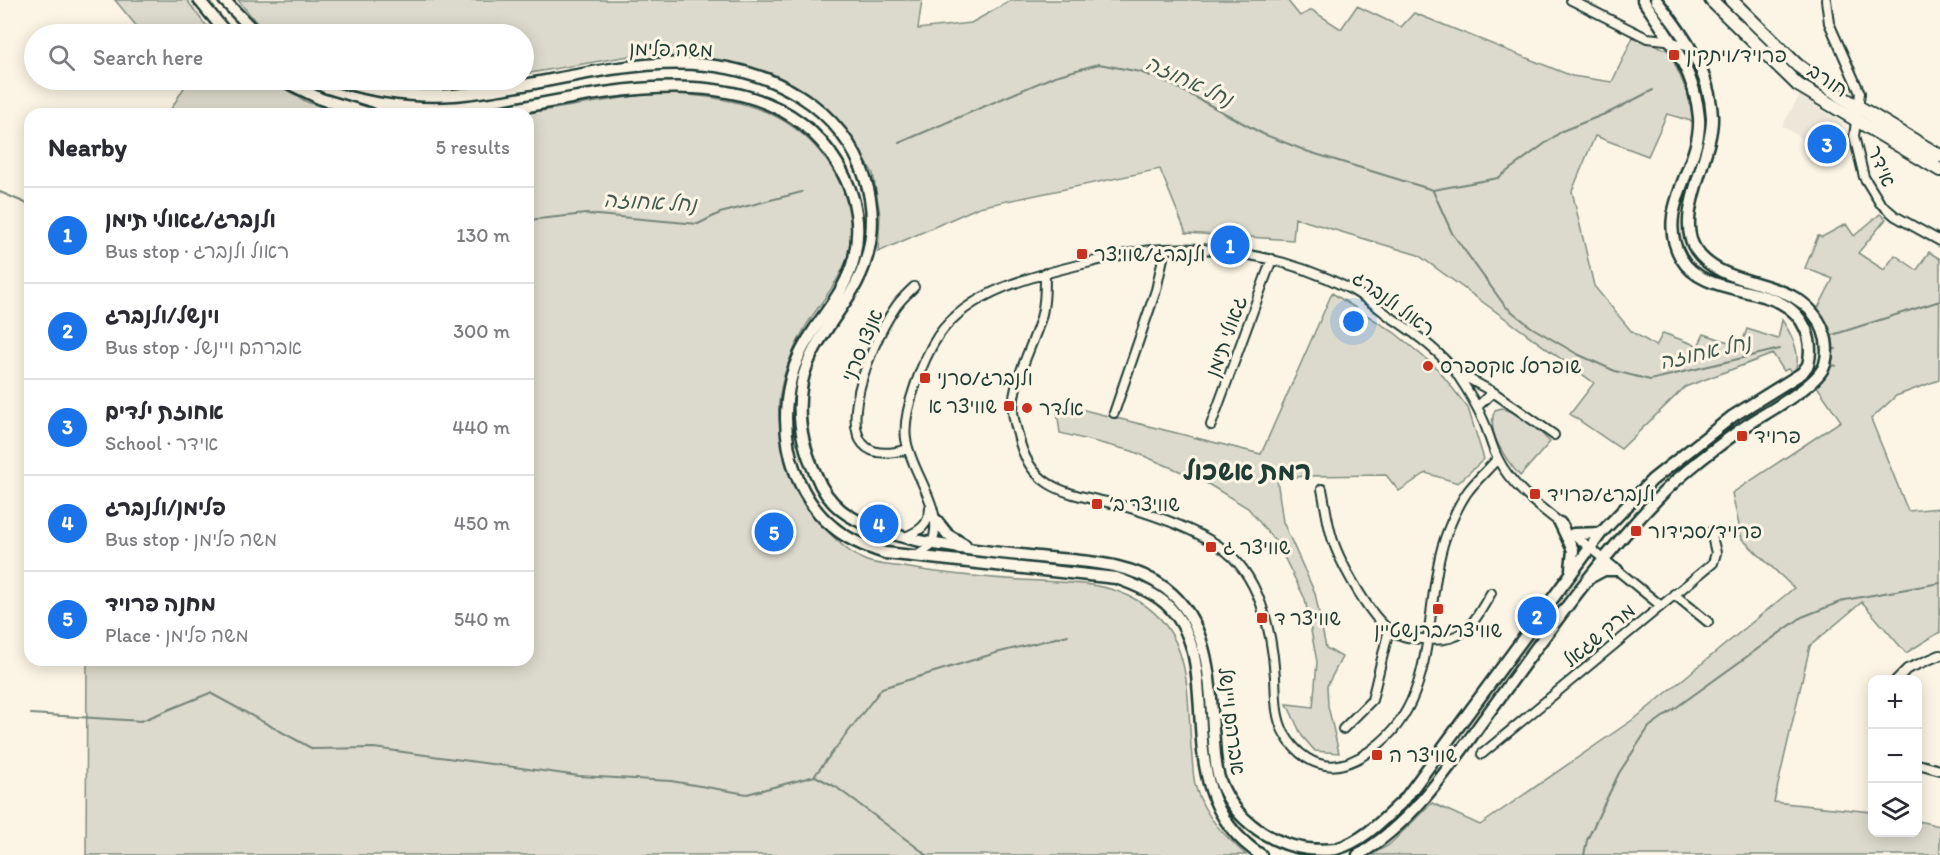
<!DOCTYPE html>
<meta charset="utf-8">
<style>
body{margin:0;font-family:Itim,"Playpen Sans Hebrew",sans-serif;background:#f7f7f7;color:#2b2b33}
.controls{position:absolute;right:18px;bottom:18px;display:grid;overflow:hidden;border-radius:12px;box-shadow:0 3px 15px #0003}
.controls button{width:54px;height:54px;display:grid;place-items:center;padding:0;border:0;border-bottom:2px solid #e1e1e2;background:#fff;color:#2b2b33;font:30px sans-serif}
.you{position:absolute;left:1354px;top:322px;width:21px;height:21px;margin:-15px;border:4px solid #fff;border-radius:50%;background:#1a73e8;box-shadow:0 0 0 9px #1a73e833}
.badge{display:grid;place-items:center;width:39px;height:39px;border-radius:50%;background:#1a73e8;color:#fff;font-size:20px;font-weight:700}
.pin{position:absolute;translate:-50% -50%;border:3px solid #fff;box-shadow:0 2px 6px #0006}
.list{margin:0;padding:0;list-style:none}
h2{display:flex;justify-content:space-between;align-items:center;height:78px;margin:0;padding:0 24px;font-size:26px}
h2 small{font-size:20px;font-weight:400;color:#7c7c81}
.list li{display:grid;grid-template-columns:39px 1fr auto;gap:18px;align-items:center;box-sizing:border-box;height:96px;padding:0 24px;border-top:2px solid #e1e1e2}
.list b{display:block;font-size:22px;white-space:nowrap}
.list p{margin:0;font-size:20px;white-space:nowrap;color:#7c7c81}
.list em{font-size:20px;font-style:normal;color:#7c7c81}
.icon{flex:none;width:33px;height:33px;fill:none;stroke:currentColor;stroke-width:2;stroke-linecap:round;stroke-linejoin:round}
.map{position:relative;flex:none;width:1940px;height:855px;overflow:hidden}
.search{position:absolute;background:#fff;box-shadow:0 3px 15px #0003;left:24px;top:24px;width:510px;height:66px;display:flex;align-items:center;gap:15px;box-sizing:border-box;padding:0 21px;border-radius:33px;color:#7c7c81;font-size:22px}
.panel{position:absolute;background:#fff;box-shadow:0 3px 15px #0003;left:24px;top:108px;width:510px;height:558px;border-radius:18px}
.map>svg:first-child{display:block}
.built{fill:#ece7d8}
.green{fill:#dcdacc;stroke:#7e8c80;stroke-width:1.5}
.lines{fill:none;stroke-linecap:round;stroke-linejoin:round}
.stream{stroke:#758479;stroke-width:2}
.minor-casing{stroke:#1f3d34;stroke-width:12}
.secondary-casing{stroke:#1f3d34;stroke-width:15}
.primary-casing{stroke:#1f3d34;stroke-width:16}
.minor{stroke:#fcf5e5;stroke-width:8}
.secondary{stroke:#fcf5e5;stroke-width:10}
.primary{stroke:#fcf5e5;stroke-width:12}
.poi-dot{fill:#c8321e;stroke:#fcf5e5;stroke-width:2}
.labels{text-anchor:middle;stroke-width:6;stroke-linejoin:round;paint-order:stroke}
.street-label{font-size:20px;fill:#1f3d34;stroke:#fcf5e5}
.poi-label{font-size:20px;fill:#1f3d34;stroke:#fcf5e5;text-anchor:start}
.water-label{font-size:21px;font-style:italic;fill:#435a51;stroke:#fcf5e5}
.district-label{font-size:26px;font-weight:bold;fill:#1f3d34;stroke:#fcf5e5}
</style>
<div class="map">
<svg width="1940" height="855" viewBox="0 0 1940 855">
<rect width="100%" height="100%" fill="#fcf5e5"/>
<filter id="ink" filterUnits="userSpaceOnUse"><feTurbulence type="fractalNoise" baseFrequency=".0167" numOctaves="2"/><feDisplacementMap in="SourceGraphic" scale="12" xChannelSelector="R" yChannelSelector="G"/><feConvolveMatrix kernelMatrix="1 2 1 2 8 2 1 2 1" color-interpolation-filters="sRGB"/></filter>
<g filter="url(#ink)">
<path class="built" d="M 1800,95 L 1842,123 L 1842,163 L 1782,126 Z"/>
<path class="green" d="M 115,0 L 187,0 L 203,22 L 216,34 L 143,34 Z
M 238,0 L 922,0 L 918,29 L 971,23 L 1012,0 L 1287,0 L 1300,16 L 1312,10 L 1341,29 L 1357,6 L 1401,27 L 1414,13 L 1572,76 L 1612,82 L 1634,35 L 1669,51 L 1688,94 L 1694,122 L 1667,114 L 1648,156 L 1595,136 L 1572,191 L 1594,286 L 1632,332 L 1656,346 L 1663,333 L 1698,346 L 1704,334 L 1741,346 L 1747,329 L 1778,339 L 1782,320 C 1792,335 1804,357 1793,374 L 1788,369 L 1784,371 L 1773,354 L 1685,387 L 1621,449 L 1570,414 L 1594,383 L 1418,255 L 1295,218 L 1293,240 L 1186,233 L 1160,169 L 979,207 L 878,252 L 880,215 L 873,173 L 841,123 L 808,93 L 771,73 L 718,60 L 641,54 L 524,74 L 524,34 L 272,34 L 256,22 Z
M 180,80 L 270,80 L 307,102 L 344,114 L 168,114 L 185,86 Z
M 359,80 L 492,80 C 444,88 407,90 359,80 Z
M 660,92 C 726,98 786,103 827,161 C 836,174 842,184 846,199 C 851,218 855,240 847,259 C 836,288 814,309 800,337 C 770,394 774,429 798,487 C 808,512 842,552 867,561 C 878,565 892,565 903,567 C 950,575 996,579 1042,581 C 1073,583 1103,583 1131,597 C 1196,629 1186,697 1192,758 C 1193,767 1193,779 1196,788 C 1205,817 1224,835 1246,855 L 86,855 L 87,660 L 528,660 L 528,114 L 522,114 Z
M 1880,214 L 1886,219 L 1858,253 L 1884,270 L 1895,255 L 1917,270 L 1929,252 L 1940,259 L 1939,380 L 1896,396 L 1871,419 L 1908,511 L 1940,508 L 1940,632 L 1906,653 L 1862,602 L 1810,646 L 1774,802 L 1872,812 L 1872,832 L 1918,832 L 1918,821 L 1940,826 L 1940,855 L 1371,855 L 1389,845 L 1432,803 L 1480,825 L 1638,716 L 1794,588 L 1742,539 L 1732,493 L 1841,421 L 1816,385 L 1821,376 L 1829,372 L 1830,366 L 1837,366 L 1829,363 L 1830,350 L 1837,349 L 1830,348 L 1825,322 L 1816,312 L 1833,279 L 1805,268 L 1818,236 L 1822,237 L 1846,224 L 1854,236 Z
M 1332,293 L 1395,333 L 1437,368 L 1468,408 L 1484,459 L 1458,483 L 1426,473 L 1399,491 L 1386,475 L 1306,476 L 1277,479 L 1283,522 L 1315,593 L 1326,648 L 1342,657 L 1327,686 L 1328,706 L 1339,753 L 1315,751 L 1302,736 L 1287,704 L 1313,707 L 1317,662 L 1305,599 L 1278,545 L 1248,508 L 1203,481 L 1132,451 L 1060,433 L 1056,403 L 1261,454 Z
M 1502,408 L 1525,417 L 1550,442 L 1520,476 C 1506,460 1485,431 1495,410 Z"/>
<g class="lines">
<path class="stream" d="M 899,143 L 1055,76 L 1099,64 L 1140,72 L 1169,83 L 1263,134 L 1309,152 L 1433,190 L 1498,178 L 1562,131 L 1610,112 L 1653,90
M 1433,191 L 1452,233 L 1505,306 L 1531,327 L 1577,354 L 1615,371 L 1650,380 L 1780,349
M 0,192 L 30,205
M 528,220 L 586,214 L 698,224 L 720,213 L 802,192
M 1829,336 L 1940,301
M 31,714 L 141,721 L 210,693 L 313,749 L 374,748 L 579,776 L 671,781 L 747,794 L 815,776 L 836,787 L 927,855
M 815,775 L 882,688 L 996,653 L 1068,635
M 1584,855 L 1587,840 L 1619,773 L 1649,727 L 1802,617 L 1845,600 L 1940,583"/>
<defs>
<path id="minor" d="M 1571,0 L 1647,38 L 1666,40 L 1689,47
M 1826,0 L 1829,23 L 1860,93 L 1854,136 L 1864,177 L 1880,203 L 1895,216 L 1940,241
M 1045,273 C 1045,290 1045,308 1039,324 C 1030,351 1013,381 1013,410 C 1013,418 1016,427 1018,435 C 1031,496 1076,493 1127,507 C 1157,516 1192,528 1219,546 C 1260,573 1272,632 1275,677 C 1276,697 1275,716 1284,733 C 1295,753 1315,769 1339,765 C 1355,762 1367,754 1380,743 C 1435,697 1425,616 1441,552 C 1445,535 1456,509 1466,494 C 1474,482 1487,471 1497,459
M 1458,373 L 1493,392
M 1478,406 L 1493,392 L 1554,435
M 1114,413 L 1156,290 L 1165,249
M 1211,425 L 1272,259
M 908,449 C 814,477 870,343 895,308 C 900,300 907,294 914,287
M 1322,489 C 1325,504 1327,520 1331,534 C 1337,558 1368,613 1387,628 C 1398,636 1409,638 1422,639 C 1464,644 1471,627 1491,593
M 1573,534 L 1660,605
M 905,537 C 920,531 929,525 930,508
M 916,556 L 930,547 C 949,513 911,474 906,439 C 902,412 923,359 938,336 C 970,289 1040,274 1091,262 C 1116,256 1140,250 1165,249 C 1227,246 1293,260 1348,288 C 1363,295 1376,306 1389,316 C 1412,331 1441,352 1457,374 C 1467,389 1477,405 1484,422 C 1489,434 1492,448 1498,459 C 1511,486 1541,508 1564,526
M 1674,594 L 1708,622
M 1896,680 L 1907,669 L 1940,655
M 1343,729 L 1372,700 L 1389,629
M 1482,754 L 1713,563 L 1716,553 L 1711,532
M 1918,764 L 1940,770"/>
<path id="secondary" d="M 199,0 L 227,34
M 224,0 L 257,34
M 282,80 L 321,99 L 371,114
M 334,80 C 374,92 412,98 454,95 C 569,86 691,28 800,96 C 864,136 892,216 856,284 C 838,317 810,344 802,382 C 796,414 802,446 816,475 C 821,488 830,501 841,510 C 885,545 993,552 1049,558 C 1089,562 1132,563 1165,588 C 1209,621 1210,680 1213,730 C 1215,747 1214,765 1220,781 C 1237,827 1286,855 1336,849 C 1363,842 1385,818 1405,799 L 1601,533 L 1652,480 L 1733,416 L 1802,373 L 1808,365 C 1811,353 1811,342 1806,330 C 1785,278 1707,303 1681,258 C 1653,210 1702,166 1699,118 C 1696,73 1668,36 1643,0
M 488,114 C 595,94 766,47 837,163 C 855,192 862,224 854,258 C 845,296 814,322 799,356 C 774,410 785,488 833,527 C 848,540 866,547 885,553 L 1116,578 C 1133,584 1151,591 1165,603 C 1233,664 1161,790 1261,855
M 936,520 L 948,535 L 965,545
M 1560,523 L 1573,550 L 1571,569
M 1573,534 L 1601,533
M 1591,577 L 1604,570 L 1617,570
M 1358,855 C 1416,821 1453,761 1492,708 C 1546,635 1597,561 1660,496 C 1683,472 1713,450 1740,430 C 1760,415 1818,387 1825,364 C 1828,353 1827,340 1823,330 C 1800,273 1725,293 1696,250 C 1673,217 1713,156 1712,117 C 1710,71 1684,35 1656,0"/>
<path id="primary" d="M 1711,0 L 1798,85 L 1940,170
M 1731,0 L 1797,65 L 1842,97 L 1940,156"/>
</defs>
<use href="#minor" class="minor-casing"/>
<use href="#secondary" class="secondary-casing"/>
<use href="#primary" class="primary-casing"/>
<use href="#minor" class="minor"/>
<use href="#secondary" class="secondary"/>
<use href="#primary" class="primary"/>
</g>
</g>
<g class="poi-dot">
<rect x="1668" y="49" width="12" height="12" rx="3"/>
<rect x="1076" y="248" width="12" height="12" rx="3"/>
<circle cx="1428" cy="366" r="6"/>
<rect x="919" y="372" width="12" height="12" rx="3"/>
<rect x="1003" y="400" width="12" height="12" rx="3"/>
<circle cx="1027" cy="408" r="6"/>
<rect x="1736" y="430" width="12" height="12" rx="3"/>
<rect x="1529" y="488" width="12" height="12" rx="3"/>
<rect x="1091" y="498" width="12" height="12" rx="3"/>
<rect x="1630" y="525" width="12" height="12" rx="3"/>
<rect x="1205" y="541" width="12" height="12" rx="3"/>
<rect x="1432" y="603" width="12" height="12" rx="3"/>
<rect x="1256" y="612" width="12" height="12" rx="3"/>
<rect x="1371" y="749" width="12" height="12" rx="3"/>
</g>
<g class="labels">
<g class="street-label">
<text transform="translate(671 49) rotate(1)" y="7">משה פלימן</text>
<text transform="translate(1828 80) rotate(34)" y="7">חורב</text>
<text transform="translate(1882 166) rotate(67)" y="7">אידר</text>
<text transform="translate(1394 303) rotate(36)" y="7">ראול ולנברג</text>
<text transform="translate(1226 336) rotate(-70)" y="7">גאולי תימן</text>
<text transform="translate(862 345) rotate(-67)" y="7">אנצו סרני</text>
<text transform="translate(1599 635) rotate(-40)" y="7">מרק שגאל</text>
<text transform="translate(1232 721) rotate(83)" y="7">אברהם ויינשל</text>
</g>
<g class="poi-label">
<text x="1686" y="62">פרויד/ויתקין</text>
<text x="1094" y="261">ולנברג/שוויצר</text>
<text x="1440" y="373">שופרסל אקספרס</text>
<text x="937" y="385">ולנברג/סרני</text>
<text x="997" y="413" text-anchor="end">שוויצר א</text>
<text x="1039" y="415">אלדר</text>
<text x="1754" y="443">פרויד</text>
<text x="1547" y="501">ולנברג/פרויד</text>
<text x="1109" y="511">שוויצר ב׳</text>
<text x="1648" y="538">פרויד/סבידור</text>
<text x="1223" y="554">שוויצר ג</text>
<text x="1274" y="625">שוויצר ד</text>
<text x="1438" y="637" text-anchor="middle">שוויצר/ברנשטיין</text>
<text x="1389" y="762">שוויצר ה</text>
</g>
<g class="water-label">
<text transform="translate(1189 81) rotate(25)" y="7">נחל אחוזה</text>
<text transform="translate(650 202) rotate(3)" y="7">נחל אחוזה</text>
<text transform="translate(1705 352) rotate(-13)" y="7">נחל אחוזה</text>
</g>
<g class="district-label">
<text x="1247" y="480">רמת אשכול</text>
</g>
</g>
</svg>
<div class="controls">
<button>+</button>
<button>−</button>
<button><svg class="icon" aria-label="layers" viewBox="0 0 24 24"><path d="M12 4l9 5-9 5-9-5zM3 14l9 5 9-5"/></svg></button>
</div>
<div class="you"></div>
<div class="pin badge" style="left:1230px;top:245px">1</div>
<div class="pin badge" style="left:1537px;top:616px">2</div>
<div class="pin badge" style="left:1827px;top:144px">3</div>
<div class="pin badge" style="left:879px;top:524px">4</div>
<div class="pin badge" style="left:774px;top:532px">5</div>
<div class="search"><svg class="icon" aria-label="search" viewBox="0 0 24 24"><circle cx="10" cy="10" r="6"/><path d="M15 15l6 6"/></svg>Search here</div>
<section class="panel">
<h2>Nearby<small>5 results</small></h2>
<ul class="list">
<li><span class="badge">1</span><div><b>ולנברג/גאולי תימן</b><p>Bus stop · ראול ולנברג</p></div><em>130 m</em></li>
<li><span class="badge">2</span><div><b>וינשל/ולנברג</b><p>Bus stop · אברהם ויינשל</p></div><em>300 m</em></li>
<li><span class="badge">3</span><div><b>אחוזת ילדים</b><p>School · אידר</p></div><em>440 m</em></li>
<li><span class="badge">4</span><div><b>פלימן/ולנברג</b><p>Bus stop · משה פלימן</p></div><em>450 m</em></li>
<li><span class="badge">5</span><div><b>מחנה פרויד</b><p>Place · משה פלימן</p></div><em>540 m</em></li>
</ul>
</section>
</div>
